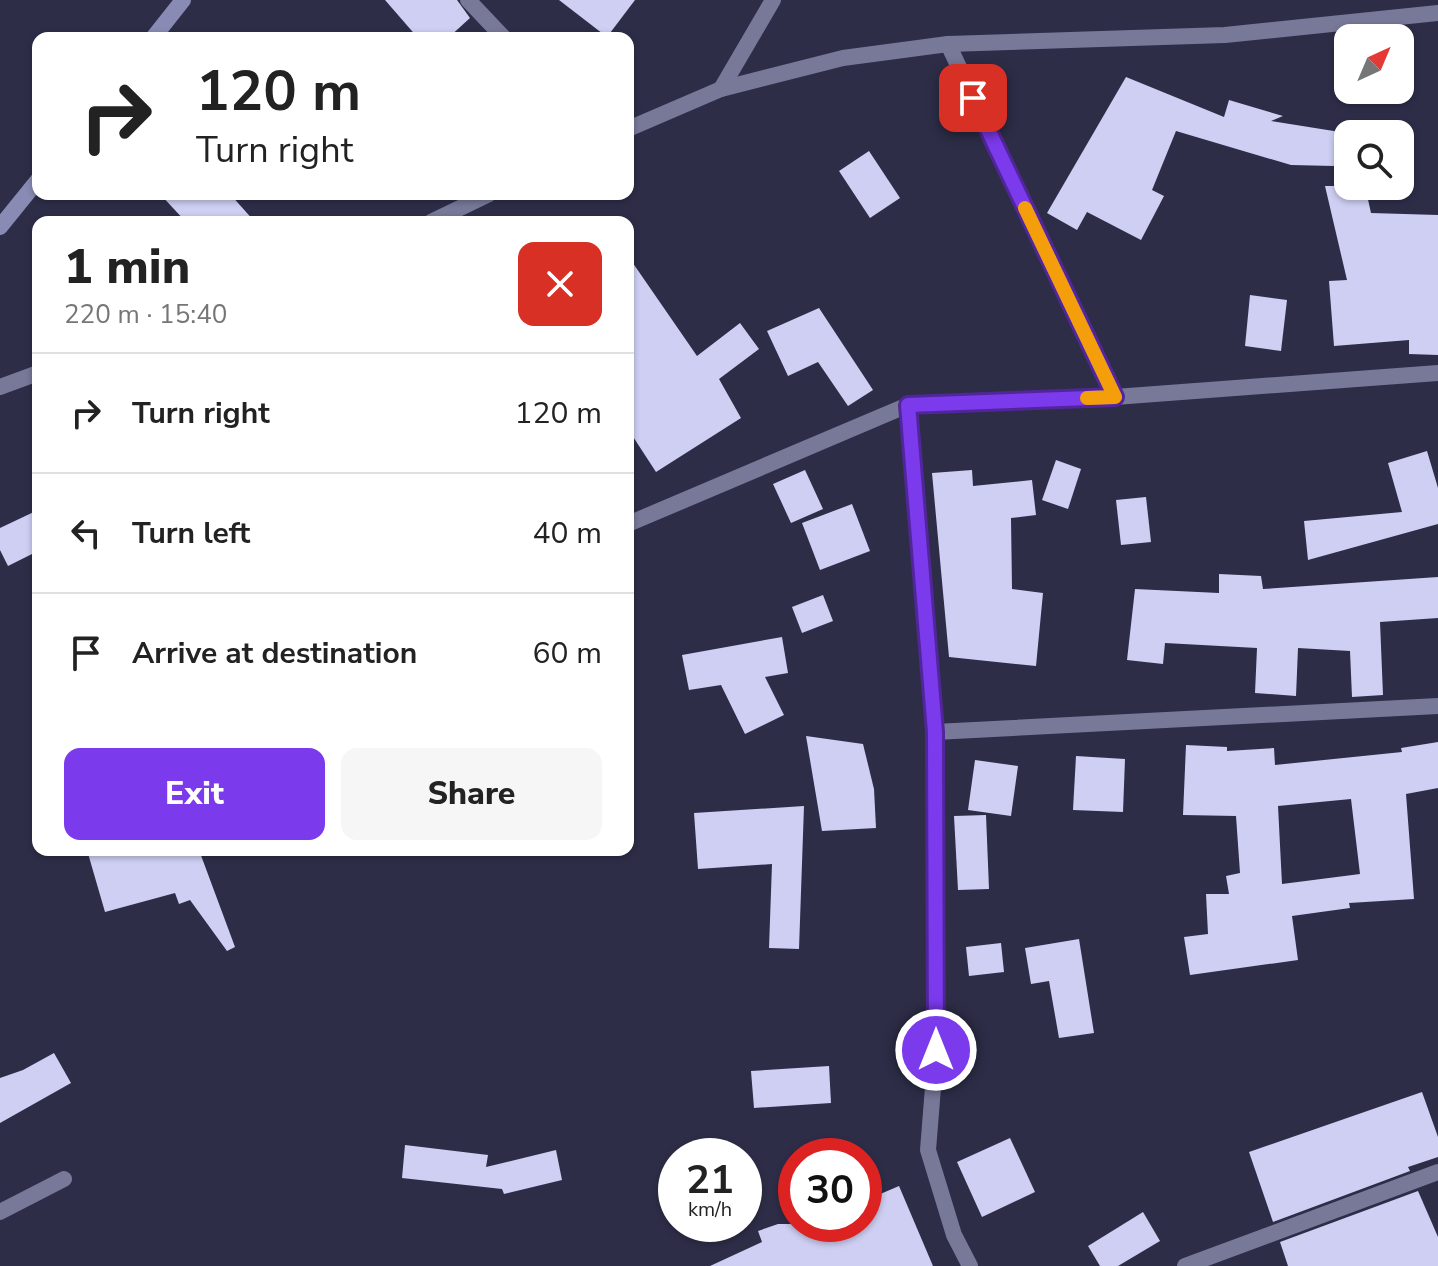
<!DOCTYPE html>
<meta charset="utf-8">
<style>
:root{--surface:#fff;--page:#f6f6f6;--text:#222;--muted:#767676;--line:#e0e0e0;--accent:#7c3aed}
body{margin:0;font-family:"Nunito Sans",sans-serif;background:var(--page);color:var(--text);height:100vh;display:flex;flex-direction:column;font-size:30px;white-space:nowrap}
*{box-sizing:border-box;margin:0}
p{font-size:26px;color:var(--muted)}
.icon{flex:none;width:44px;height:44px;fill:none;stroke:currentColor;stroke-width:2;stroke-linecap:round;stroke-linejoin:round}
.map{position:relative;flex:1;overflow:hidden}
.drawer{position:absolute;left:32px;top:216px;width:602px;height:640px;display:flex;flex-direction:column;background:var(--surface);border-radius:16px;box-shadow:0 2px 6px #0004}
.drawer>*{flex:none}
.hud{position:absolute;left:32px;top:32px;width:602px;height:168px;border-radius:16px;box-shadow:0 2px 6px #0004;background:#fff;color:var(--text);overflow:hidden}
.needle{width:52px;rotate:44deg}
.controls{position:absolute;left:1334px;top:24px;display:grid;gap:16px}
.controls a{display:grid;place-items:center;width:80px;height:80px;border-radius:16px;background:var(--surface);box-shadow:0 2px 6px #0004;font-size:40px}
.speed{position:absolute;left:658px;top:1138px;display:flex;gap:16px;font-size:40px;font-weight:700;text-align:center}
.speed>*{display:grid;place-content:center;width:104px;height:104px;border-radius:50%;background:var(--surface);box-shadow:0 2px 6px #0004;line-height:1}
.speed small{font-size:20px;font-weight:400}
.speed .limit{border:12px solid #d22;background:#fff;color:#111}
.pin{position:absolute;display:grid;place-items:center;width:68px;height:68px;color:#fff;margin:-34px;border-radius:16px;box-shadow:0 4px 12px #0006}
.me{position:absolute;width:88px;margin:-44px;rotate:0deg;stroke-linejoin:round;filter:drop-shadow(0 0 6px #0008)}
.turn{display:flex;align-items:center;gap:28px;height:168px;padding:0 32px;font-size:36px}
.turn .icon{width:104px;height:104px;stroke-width:2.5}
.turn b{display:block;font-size:56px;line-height:68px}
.round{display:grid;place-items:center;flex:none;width:84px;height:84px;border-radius:16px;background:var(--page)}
.summary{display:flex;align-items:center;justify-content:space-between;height:136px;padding:0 32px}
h1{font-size:48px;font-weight:800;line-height:60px}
.primary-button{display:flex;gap:16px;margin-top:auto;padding:16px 32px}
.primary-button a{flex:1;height:92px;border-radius:16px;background:var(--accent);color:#fff;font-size:32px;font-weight:800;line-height:92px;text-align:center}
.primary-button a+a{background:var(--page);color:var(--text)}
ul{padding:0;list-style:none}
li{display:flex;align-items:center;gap:24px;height:120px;padding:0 32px;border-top:2px solid var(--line)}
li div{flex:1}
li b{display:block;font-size:30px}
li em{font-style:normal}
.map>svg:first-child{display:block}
</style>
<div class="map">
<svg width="1438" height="1266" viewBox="0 0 1438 1266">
<rect width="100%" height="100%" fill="#2d2d48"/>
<!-- building -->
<g fill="#cecff3" fill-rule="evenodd">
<polygon points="385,0 457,0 470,18 448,38 418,38"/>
<polygon points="559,0 635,0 607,37"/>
<polygon points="1126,77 1224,117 1229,100 1283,116 1271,121 1340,132 1334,166 1291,165 1176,131 1152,190 1164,196 1141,240 1087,212 1077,230 1047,213"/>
<polygon points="869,151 900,198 870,218 839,171"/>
<polygon points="1325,186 1365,186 1371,213 1438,215 1438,355 1409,354 1409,340 1334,346 1329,281 1347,280"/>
<polygon points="160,194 230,194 255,222 186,222"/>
<polygon points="628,256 697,356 740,323 759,349 719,379 741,418 656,472 628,429"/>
<polygon points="1250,295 1287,300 1281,351 1245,346"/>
<polygon points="819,308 873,390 848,406 818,362 788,376 767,331"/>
<polygon points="1427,451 1438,488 1438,524 1308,560 1304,521 1402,512 1388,463"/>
<polygon points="1056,460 1081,469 1068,509 1042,500"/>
<polygon points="805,470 823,509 791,523 773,484"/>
<polygon points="972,470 973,486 1032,480 1036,515 1011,518 1012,589 1043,593 1036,666 949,657 932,473"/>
<polygon points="1146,497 1151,542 1121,545 1116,500"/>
<polygon points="852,504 870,551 820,570 802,523"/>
<polygon points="38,510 38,551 8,566 0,550 0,528"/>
<polygon points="1219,574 1261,576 1263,589 1438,577 1438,618 1380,622 1383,695 1352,697 1350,651 1298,648 1296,696 1255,693 1257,648 1165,643 1163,664 1127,660 1135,589 1219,593"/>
<polygon points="823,595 833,621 802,633 792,607"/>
<polygon points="782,637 788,673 765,677 784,715 745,734 721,685 689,690 682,655"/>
<polygon points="806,736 863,744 874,789 876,828 822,831"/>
<path d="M1438,742V788L1406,794L1414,899L1349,903L1350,908L1292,916L1298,960L1190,975L1184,937L1208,934L1206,894H1229L1226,876L1240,873L1236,816L1183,815L1186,745L1227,747V751L1274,748L1275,765L1402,752L1401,748ZM1351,799L1360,874L1282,884L1278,806Z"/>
<polygon points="1076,756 1125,759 1123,812 1073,810"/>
<polygon points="975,760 1018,766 1011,816 968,810"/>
<polygon points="804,806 799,949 769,948 772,864 698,869 694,813"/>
<polygon points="986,815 989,889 958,890 954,816"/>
<polygon points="87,850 199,850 235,947 227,951 190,900 179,904 175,893 105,912"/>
<polygon points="1079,939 1094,1033 1059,1038 1049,981 1031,984 1025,948"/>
<polygon points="1001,943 1004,972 969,976 966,947"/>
<polygon points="54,1053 71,1083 0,1123 0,1078 23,1070"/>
<polygon points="829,1066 831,1103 754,1108 751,1071"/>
<polygon points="1422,1092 1438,1137 1438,1157 1408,1167 1410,1171 1273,1222 1249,1152"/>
<polygon points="1010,1138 1035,1192 982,1217 957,1162"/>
<polygon points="405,1145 488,1155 486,1167 556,1150 562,1180 504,1194 502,1189 402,1178"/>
<polygon points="899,1186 933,1266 710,1266 762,1242 758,1231 778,1224 864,1224 864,1201"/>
<polygon points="1418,1191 1438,1237 1438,1266 1288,1266 1280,1242"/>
<polygon points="1143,1212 1160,1241 1118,1266 1100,1266 1088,1246"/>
</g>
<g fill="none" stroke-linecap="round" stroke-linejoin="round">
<!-- street -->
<g stroke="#787999" stroke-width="16">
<polyline points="468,0 504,38"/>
<polyline points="948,44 1115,397"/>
<polyline points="721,89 773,0"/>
<polyline points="628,129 721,89 843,58 948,44 1225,35 1438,13"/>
<polyline points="431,222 489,194"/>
<polyline points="0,387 38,373"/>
<polyline points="908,405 935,732 936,1050 928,1150 954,1235 970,1266"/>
<polyline points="628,524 908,405 1115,397 1438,373"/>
<polyline points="935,732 1438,706"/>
<polyline points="0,1212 64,1179"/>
<polyline points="1185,1266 1438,1172"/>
</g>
<!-- secondary -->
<g stroke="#8a8bb5" stroke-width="16">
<polyline points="153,38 183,0"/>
<polyline points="0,227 38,180"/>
</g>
</g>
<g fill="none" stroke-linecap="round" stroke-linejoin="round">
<defs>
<polyline id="route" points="936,1050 935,732 908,405 1115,397 973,98"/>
</defs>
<!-- route casing -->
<use href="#route" stroke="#51269a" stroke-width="20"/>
<!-- route -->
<use href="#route" stroke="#7c3aed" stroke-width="14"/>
<!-- slow -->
<polyline stroke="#f59e0b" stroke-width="14" points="1025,208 1115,397 1087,398"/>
</g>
</svg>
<div class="controls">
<a><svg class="needle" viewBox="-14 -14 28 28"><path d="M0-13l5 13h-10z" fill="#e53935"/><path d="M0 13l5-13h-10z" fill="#767676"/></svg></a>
<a><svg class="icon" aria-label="search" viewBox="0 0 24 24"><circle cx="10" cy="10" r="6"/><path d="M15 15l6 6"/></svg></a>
</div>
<div class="speed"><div>21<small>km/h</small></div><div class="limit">30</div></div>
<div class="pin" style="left:973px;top:98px;background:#d93025"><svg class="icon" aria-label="arrive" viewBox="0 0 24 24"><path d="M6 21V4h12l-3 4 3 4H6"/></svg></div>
<svg class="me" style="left:936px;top:1050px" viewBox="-20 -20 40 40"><circle r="17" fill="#7c3aed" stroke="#fff" stroke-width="3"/><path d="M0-11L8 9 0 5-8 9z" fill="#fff"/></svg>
<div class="hud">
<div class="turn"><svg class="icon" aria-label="right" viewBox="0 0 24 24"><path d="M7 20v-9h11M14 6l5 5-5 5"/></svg><div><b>120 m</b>Turn right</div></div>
</div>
<section class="drawer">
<div class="summary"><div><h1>1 min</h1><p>220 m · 15:40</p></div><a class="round" style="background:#d93025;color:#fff"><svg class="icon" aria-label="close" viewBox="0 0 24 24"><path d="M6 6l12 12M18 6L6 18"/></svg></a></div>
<ul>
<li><svg class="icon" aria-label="right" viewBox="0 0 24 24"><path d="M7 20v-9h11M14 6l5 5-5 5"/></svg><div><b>Turn right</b></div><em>120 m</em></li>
<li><svg class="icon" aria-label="left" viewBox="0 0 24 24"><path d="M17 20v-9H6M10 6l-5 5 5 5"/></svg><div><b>Turn left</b></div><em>40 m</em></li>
<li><svg class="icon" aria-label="arrive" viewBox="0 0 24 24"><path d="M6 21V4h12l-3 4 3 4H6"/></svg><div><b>Arrive at destination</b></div><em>60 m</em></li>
</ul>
<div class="primary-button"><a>Exit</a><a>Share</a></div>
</section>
</div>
